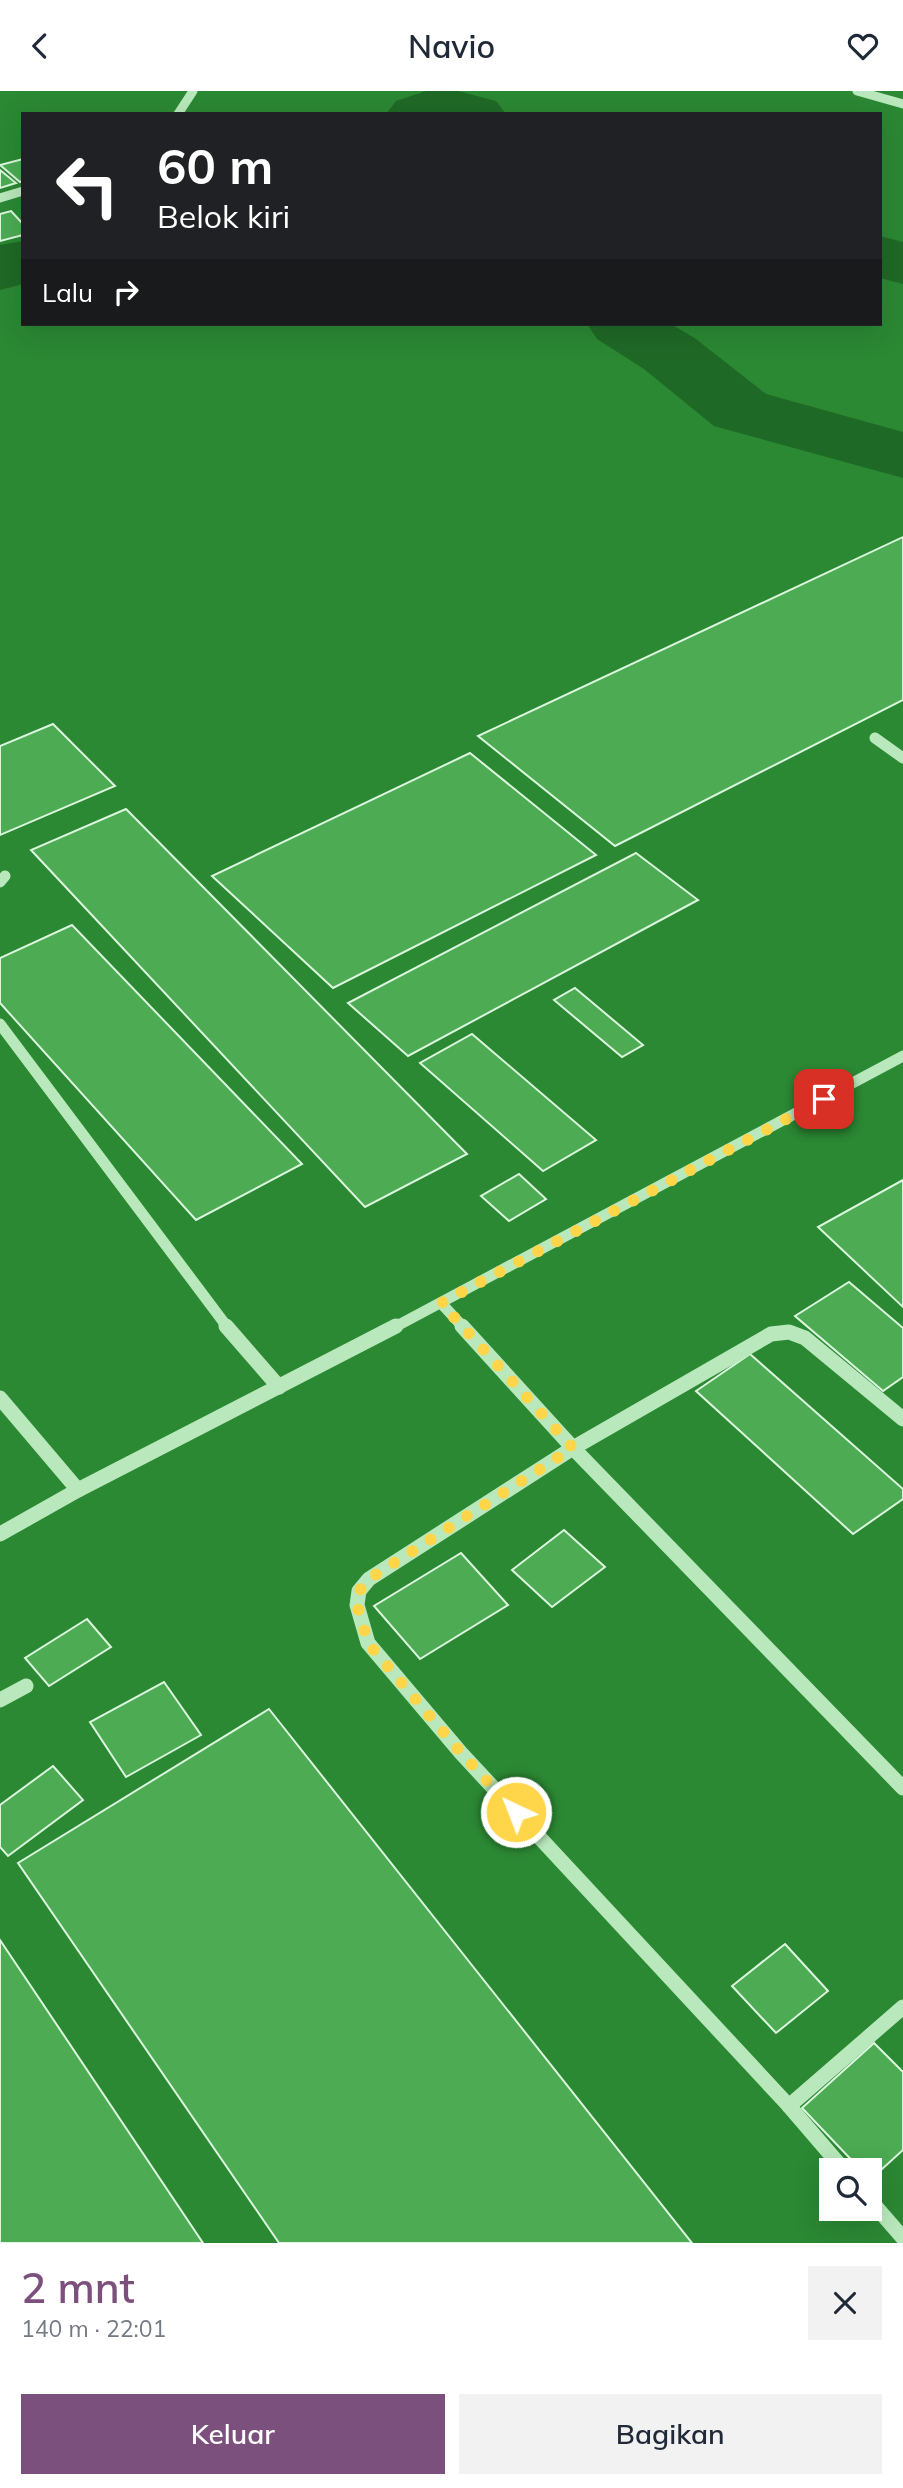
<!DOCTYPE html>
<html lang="id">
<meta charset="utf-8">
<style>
:root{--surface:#fff;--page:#f2f2f3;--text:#1f2937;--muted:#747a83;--accent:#7c507d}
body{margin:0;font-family:Mulish,sans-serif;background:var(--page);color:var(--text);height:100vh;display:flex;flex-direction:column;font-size:26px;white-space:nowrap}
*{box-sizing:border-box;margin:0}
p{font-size:23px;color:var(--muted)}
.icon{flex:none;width:38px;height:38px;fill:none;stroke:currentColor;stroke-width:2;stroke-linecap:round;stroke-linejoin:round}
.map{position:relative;height:2152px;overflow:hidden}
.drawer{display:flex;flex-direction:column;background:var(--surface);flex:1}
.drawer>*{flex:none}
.guide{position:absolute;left:21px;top:21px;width:861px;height:214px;border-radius:0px;box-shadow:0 7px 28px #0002;background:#202124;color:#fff;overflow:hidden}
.fabs{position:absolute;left:819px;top:2067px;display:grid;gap:14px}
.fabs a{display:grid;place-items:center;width:63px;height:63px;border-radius:0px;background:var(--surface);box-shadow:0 7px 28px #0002;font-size:35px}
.pin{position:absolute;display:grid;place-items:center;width:60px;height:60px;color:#fff;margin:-30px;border-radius:14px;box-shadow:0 4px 10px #0006}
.me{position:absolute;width:77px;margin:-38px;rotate:317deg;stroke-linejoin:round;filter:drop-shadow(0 0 5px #0008)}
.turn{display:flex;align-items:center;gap:24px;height:147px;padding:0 21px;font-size:32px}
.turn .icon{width:91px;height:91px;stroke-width:2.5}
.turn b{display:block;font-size:49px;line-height:60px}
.then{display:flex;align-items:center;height:66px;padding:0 21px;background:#0003;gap:14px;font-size:26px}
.round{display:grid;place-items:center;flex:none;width:74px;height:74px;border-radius:0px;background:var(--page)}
.head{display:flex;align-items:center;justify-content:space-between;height:119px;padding:0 21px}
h1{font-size:42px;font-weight:600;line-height:52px;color:var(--accent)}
.cta{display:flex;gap:14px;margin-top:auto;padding:14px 21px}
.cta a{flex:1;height:80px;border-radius:0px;background:var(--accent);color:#fff;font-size:28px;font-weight:600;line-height:80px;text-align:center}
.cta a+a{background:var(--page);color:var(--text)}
header{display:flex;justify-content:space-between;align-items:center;height:91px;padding:0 21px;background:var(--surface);font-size:32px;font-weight:600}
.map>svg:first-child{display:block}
</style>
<header><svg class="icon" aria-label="back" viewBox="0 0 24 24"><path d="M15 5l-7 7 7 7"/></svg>Navio<svg class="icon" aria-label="heart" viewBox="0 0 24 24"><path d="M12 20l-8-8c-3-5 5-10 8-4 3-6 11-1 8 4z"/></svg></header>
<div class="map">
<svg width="903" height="2152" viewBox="0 0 903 2152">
<rect width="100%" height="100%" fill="#2b8833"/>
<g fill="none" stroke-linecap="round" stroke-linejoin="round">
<!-- river -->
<g fill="#1f6926" fill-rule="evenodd">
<polygon points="426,0 458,0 496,10 506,23 386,23 396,10"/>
<polygon points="880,145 903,151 903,193 880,187"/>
<polygon points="23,150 23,193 0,199 0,154"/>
<polygon points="587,233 671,233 696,248 766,303 903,341 903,387 714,335 644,278 597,248"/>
</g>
</g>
<!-- building -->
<g fill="#4cab53" stroke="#dbf7dd" stroke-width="2">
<polygon points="23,68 23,90 20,91 0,74"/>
<polygon points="0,79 16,92 0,97"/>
<polygon points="11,120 23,133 23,144 0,150 0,123"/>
<polygon points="903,446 903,609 615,755 478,645"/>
<polygon points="53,633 115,695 0,744 0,655"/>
<polygon points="470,662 596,764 333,897 212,785"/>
<polygon points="126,718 467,1063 365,1116 31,759"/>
<polygon points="636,762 698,809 408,965 348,912"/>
<polygon points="72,834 302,1073 196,1129 0,912 0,867"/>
<polygon points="575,897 643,954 622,966 554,909"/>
<polygon points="472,943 596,1049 543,1080 420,972"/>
<polygon points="519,1083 546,1108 509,1130 481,1105"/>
<polygon points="903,1089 903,1216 818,1136"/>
<polygon points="849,1191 903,1237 903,1286 883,1300 795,1225"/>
<polygon points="750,1263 903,1398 903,1408 853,1443 696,1300"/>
<polygon points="564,1439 605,1476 552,1516 512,1479"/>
<polygon points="461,1462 508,1514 420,1568 374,1515"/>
<polygon points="87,1528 111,1556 49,1595 25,1567"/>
<polygon points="164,1591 201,1644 126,1686 90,1631"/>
<polygon points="269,1618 692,2152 279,2152 18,1772"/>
<polygon points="53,1675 83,1709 8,1765 0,1756 0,1714"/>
<polygon points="0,1849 203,2152 0,2152"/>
<polygon points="785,1853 828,1900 776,1942 732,1895"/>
<polygon points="874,1952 903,1981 903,2059 870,2089 870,2079 861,2079 802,2017"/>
</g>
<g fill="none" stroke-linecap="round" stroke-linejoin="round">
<!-- minor-far2 -->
<g stroke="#b8e8bb" stroke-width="9">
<polyline points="857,0 903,13"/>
<polyline points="178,23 193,0"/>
<polyline points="0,107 23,100"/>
</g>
<!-- minor-far1 -->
<g stroke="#b8e8bb" stroke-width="11">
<polyline points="875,647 903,667"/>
<polyline points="0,791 5,785"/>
<polyline points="0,933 228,1237"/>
<polyline points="441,1212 464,1237"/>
<polyline points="393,1237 903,965"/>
</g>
<!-- minor -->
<g stroke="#b8e8bb" stroke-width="15">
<polyline points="226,1235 279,1296"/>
<polyline points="462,1235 573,1357 903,1697"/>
<polyline points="0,1307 78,1399"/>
<polyline points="0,1443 78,1399 396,1235"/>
<polyline points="0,1609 26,1595"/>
<polyline points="789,2015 903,1916"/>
<polyline points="844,2079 789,2015 461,1662 368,1552 357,1514 359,1500 369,1488 573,1357 771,1243 789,1241 805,1247 903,1328"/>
<polyline points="870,2109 903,2147"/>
</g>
</g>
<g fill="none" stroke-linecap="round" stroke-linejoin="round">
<!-- route -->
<polyline stroke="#ffd54a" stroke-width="12" stroke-dasharray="0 21.6" points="516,1721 461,1662 368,1552 357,1514 359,1500 369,1488 573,1357 441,1212 824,1008"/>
</g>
</svg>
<div class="fabs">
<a><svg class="icon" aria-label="search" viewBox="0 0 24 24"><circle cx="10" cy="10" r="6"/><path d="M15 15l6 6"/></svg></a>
</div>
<div class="pin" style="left:824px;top:1008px;background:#d93025"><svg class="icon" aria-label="arrive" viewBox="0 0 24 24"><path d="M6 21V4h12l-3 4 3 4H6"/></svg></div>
<svg class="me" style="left:516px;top:1721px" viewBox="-20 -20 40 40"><circle r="17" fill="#ffd54a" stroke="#fff" stroke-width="3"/><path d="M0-11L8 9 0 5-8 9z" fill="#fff"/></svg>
<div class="guide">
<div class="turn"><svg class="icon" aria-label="left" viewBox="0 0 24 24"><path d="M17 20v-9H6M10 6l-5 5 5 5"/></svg><div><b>60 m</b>Belok kiri</div></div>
<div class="then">Lalu<svg class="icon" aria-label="right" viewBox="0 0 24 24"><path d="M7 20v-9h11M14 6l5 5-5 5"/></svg></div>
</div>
</div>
<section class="drawer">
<div class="head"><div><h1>2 mnt</h1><p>140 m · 22:01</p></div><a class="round"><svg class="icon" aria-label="close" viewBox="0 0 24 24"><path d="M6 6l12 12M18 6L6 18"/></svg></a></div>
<div class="cta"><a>Keluar</a><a>Bagikan</a></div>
</section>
